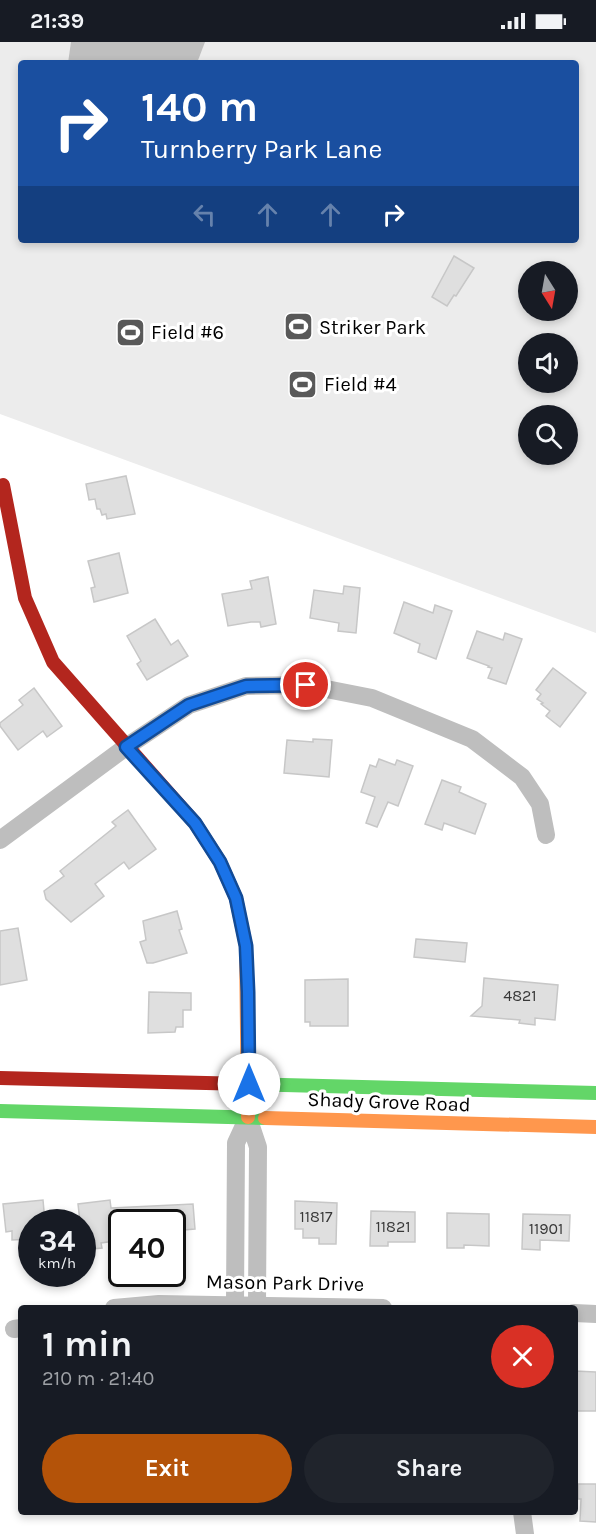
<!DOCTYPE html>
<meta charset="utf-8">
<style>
:root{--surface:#171b24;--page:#20242c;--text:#f1f3f6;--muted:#9ea1a6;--accent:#b45309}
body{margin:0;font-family:Karla,sans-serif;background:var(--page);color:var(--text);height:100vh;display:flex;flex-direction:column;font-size:22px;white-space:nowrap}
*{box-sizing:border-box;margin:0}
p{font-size:20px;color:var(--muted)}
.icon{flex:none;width:33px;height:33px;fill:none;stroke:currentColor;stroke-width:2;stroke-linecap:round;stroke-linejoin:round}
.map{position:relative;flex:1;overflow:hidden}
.side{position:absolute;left:18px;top:1263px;width:560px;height:210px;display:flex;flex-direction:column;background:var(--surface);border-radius:6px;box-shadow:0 3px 9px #0003}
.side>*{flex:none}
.banner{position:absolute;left:18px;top:18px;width:561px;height:183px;border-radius:6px;box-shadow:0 3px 9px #0003;background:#1a4fa0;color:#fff;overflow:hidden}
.needle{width:39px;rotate:169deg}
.fabs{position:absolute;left:518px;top:219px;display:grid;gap:12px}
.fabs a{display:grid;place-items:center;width:60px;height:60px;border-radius:50%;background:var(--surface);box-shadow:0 3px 9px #0003;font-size:30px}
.speed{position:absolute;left:18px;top:1167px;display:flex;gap:12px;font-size:30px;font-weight:700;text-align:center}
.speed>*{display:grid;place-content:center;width:78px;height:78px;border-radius:50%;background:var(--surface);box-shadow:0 3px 9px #0003;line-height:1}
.speed small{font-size:15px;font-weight:400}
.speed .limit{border:3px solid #111;border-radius:9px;background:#fff;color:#111}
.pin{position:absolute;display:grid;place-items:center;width:51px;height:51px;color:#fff;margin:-26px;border:3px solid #fff;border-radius:50%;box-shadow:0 2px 6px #0007}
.me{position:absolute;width:66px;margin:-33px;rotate:0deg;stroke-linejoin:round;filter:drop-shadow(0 0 4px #0008)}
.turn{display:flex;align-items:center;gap:21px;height:126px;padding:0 24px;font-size:27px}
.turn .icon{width:78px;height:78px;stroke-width:2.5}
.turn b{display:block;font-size:42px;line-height:51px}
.lanes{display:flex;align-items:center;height:57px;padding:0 24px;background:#0003;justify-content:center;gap:30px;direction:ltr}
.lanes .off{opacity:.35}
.round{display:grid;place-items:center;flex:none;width:63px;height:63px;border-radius:32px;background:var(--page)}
.overview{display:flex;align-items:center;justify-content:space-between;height:102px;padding:0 24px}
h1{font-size:36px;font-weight:700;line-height:45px}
.cta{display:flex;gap:12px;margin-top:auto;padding:12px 24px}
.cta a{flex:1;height:69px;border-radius:36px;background:var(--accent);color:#fff;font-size:24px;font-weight:700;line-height:69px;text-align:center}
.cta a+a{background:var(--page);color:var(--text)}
.status{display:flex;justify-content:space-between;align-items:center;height:42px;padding:0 30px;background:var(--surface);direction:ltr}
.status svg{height:16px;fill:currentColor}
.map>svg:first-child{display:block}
</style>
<div class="status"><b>21:39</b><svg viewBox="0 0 49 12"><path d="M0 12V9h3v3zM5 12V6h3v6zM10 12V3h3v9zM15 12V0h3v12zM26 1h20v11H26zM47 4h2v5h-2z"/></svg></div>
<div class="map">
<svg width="596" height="1492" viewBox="0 0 596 1492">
<rect width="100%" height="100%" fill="#fff"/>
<!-- green -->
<path fill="#ececec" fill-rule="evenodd" d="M0,0H596V591L0,372ZM21,21H576V198H21ZM528,230H567V268H528ZM528,302H567V340H528ZM528,374H567V412H528Z"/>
<!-- water -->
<polygon fill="#bfbfbf" points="71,0 205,0 197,21 68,21"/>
<!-- building -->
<g fill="#dfdfdf" stroke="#c7c7c7" stroke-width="1.5">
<polygon points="454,214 474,226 456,254 454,253 447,264 432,255"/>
<polygon points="126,434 135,472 107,477 106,472 102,473 100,467 97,467 95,457 89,458 86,442"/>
<polygon points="119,511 128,551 94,560 91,546 95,545 88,519"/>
<polygon points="268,535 276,582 261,585 260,580 251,580 228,584 222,552 252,547 250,539"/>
<polygon points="344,544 360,546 356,591 338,589 339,581 310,576 314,548 343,552"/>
<polygon points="404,560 433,571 435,563 452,569 436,617 418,610 420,602 394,591"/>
<polygon points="155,577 171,603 178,598 188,614 147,638 137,622 141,619 127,594"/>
<polygon points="477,589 503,598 505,591 522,597 506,642 488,636 492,626 488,625 489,624 467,616"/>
<polygon points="553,626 586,651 560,685 546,674 550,669 541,662 543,661 537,657 541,652 536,648"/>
<polygon points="34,646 62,684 47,695 43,689 18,708 0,684 0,681 23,663 19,658"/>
<polygon points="313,697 332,698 329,735 284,731 287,698 313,700"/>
<polygon points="379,717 395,723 397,718 413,724 398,764 388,760 377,785 366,781 375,755 361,750 370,723 376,725"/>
<polygon points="442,738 461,745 459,750 486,762 475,792 444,781 442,788 425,782"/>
<polygon points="128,768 156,807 129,827 124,820 95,842 104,854 71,880 46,857 44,849 64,834 60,829 116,784 112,780"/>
<polygon points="177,869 182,887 179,888 187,911 153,921 147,921 140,900 146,898 143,879"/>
<polygon points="18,886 27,938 0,943 0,889"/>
<polygon points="416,897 467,901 465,920 414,915"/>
<polygon points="484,936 558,943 555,978 535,976 535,983 519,981 520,978 471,974 482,964"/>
<polygon points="348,937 348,984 310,984 310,980 305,980 305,938"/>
<polygon points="149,950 191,951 191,968 183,968 183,985 176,985 175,990 148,991"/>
<polygon points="43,1158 45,1180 32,1180 32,1197 12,1198 12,1189 6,1190 3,1162"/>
<polygon points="110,1158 111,1166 193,1162 195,1187 172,1189 172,1180 122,1180 122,1198 101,1201 102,1206 82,1208 82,1180 80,1180 78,1162"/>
<polygon points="295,1159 337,1161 336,1202 319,1202 319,1196 303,1196 303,1187 295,1187"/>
<polygon points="371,1169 415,1170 415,1200 388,1200 388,1204 370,1204"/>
<polygon points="447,1171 489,1172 489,1204 464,1203 464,1206 447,1206"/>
<polygon points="523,1172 570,1173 569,1199 540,1198 540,1208 522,1207"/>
<polygon points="574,1329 596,1330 596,1369 574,1369"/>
<polygon points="578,1442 596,1442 596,1480 580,1479 581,1457 578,1457"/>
</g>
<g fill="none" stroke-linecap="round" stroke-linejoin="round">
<!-- street -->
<g stroke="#bebebe" stroke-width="18">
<polyline points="0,798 126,705 189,663 246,644 306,643 372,656 472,697 522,735 540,762 546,793"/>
<polyline points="235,1262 236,1101 248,1075 258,1105 257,1262"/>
<polyline points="114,1266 159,1262 383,1266"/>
<polyline points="574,1271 596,1272"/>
<polyline points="14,1287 21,1286"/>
<polyline points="522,1470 525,1492"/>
</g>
<!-- fast -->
<g stroke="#63d668" stroke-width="14">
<polyline points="247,1042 596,1051"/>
<polyline points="0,1069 265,1076"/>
</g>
<!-- slow -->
<g stroke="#ff974d" stroke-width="14">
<polyline points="238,866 246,904 248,1075"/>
<polyline points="265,1076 596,1085"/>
</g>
<!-- jam -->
<g stroke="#b3261e" stroke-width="14">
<polyline points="3,443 25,556 53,620 195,781 220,820 236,856 238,866"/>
<polyline points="0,1036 247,1042"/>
</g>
</g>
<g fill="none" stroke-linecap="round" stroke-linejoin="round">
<defs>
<polyline id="route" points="249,1042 248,950 246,904 236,856 220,820 195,781 126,705 189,663 246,644 306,643"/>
</defs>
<!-- route casing -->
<use href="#route" stroke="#114b97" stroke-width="15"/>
<!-- route -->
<use href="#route" stroke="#1a73e8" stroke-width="10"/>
</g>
<!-- icons -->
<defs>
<symbol id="stadium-square" viewBox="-11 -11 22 22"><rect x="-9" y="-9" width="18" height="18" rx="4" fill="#595959" stroke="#fff"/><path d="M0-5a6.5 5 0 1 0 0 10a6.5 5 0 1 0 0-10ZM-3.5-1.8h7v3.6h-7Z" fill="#fff"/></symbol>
</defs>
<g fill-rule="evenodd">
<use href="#stadium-square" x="282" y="268" width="33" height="33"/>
<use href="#stadium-square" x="114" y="274" width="33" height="33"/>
<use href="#stadium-square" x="286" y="326" width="33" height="33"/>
</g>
<g text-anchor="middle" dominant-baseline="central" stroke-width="6" stroke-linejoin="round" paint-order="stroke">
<!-- number labels -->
<g font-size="16" fill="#383838">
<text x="520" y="953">4821</text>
<text x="316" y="1174">11817</text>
<text x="393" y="1184">11821</text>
<text x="546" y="1186">11901</text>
</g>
<!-- poi labels -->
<g font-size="20" fill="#000" stroke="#fff" text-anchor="start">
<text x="319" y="285">Striker Park</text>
<text x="151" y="290">Field #6</text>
<text x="324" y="342">Field #4</text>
</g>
<!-- street labels -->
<g font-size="20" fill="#000" stroke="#fff">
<text transform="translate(389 1060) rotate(2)">Shady Grove Road</text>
<text transform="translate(285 1241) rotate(1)">Mason Park Drive</text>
</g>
</g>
</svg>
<div class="fabs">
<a><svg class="needle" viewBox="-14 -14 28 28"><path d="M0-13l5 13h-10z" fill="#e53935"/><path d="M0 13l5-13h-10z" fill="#9ea1a6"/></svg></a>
<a><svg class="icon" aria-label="sound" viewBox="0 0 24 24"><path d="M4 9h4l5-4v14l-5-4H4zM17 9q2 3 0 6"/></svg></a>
<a><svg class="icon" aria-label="search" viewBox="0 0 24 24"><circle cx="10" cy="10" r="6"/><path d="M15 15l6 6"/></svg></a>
</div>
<div class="speed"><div>34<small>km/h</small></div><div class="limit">40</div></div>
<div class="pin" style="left:306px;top:643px;background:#d93025"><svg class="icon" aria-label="arrive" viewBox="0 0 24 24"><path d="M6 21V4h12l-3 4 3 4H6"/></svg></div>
<svg class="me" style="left:249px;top:1042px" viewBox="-20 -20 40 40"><circle r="19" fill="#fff"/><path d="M0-13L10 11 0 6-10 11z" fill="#1a73e8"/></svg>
<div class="banner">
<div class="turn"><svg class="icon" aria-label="right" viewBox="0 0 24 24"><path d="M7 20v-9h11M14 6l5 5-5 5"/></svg><div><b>140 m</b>Turnberry Park Lane</div></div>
<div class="lanes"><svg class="icon off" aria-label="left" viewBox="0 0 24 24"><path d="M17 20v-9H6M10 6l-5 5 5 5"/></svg><svg class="icon off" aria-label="ahead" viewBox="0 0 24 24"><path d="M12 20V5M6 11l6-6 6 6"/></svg><svg class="icon off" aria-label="ahead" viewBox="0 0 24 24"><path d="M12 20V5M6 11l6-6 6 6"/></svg><svg class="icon" aria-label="right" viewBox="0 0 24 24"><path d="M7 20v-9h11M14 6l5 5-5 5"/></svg></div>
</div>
<section class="side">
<div class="overview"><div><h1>1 min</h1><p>210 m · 21:40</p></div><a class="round" style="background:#d93025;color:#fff"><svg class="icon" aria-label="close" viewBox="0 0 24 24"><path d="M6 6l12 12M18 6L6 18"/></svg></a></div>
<div class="cta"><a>Exit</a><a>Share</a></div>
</section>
</div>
